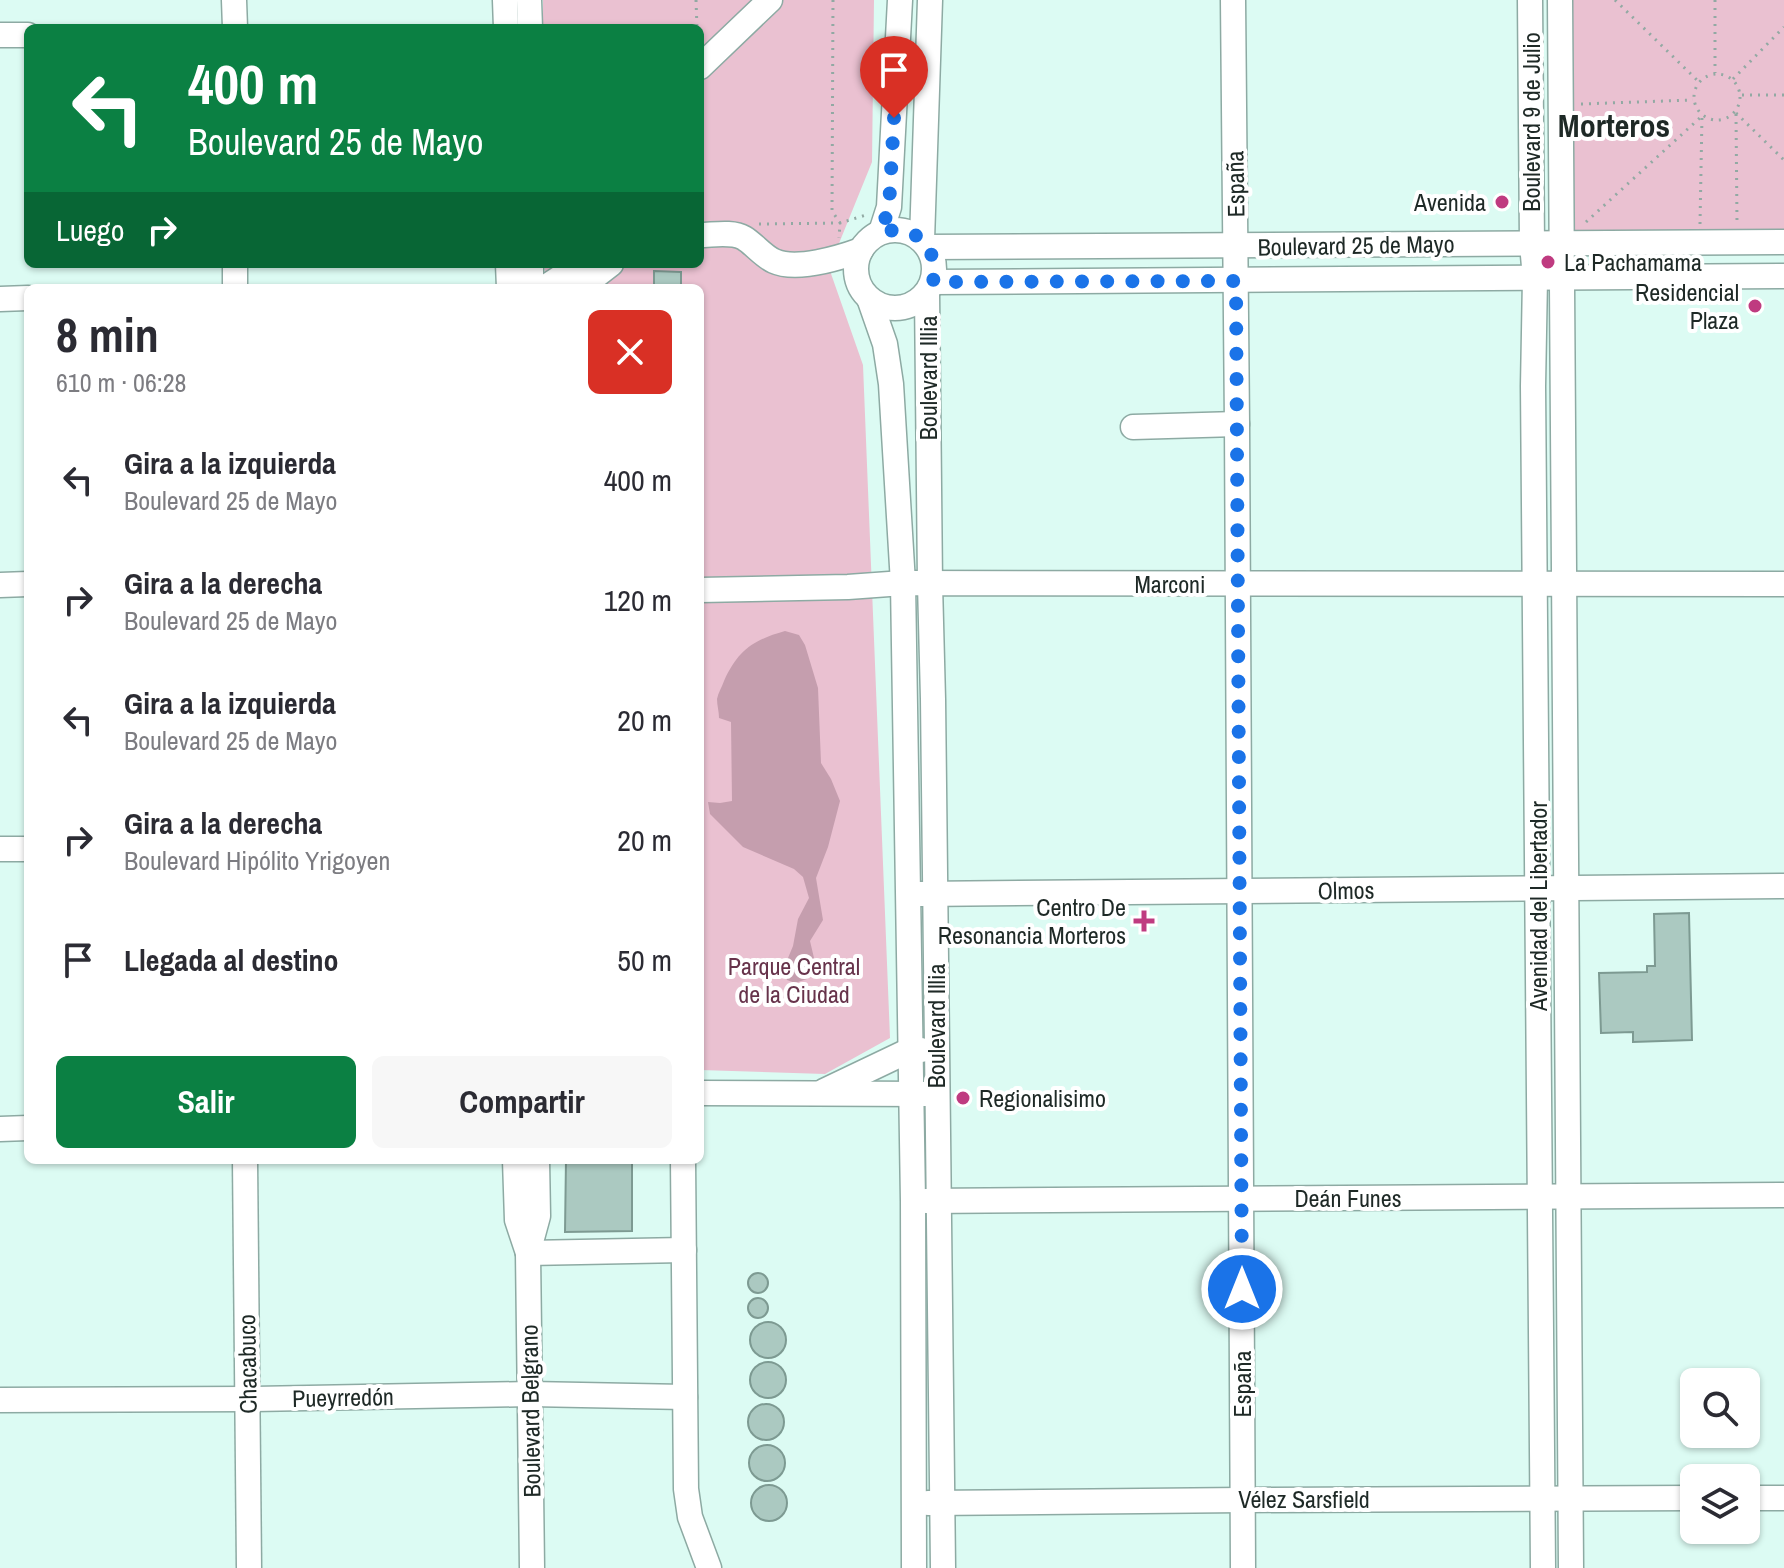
<!DOCTYPE html>
<html lang="es">
<meta charset="utf-8">
<style>
:root{--surface:#fff;--page:#f7f7f7;--text:#2b2b33;--muted:#7c7c81;--accent:#0b8043}
body{margin:0;font-family:"Archivo Narrow",sans-serif;background:var(--page);color:var(--text);height:100vh;display:flex;flex-direction:column;font-size:30px;white-space:nowrap}
*{box-sizing:border-box;margin:0}
p{font-size:26px;color:var(--muted)}
.icon{flex:none;width:44px;height:44px;fill:none;stroke:currentColor;stroke-width:2;stroke-linecap:round;stroke-linejoin:round}
.map{position:relative;flex:1;overflow:hidden}
.panel{position:absolute;left:24px;top:284px;width:680px;height:880px;display:flex;flex-direction:column;background:var(--surface);border-radius:12px;box-shadow:0 2px 6px #0004}
.panel>*{flex:none}
.guide{position:absolute;left:24px;top:24px;width:680px;height:244px;border-radius:12px;box-shadow:0 2px 6px #0004;background:#0b8043;color:#fff;overflow:hidden}
.buttons{position:absolute;left:1680px;top:1368px;display:grid;gap:16px}
.buttons a{display:grid;place-items:center;width:80px;height:80px;border-radius:12px;background:var(--surface);box-shadow:0 2px 6px #0004;font-size:40px}
.pin{position:absolute;display:grid;place-items:center;width:68px;height:68px;color:#fff;margin:-82px -34px;border-radius:50% 50% 50% 0;rotate:-45deg;box-shadow:0 0 8px #0007}
.pin .icon{rotate:45deg}
.me{position:absolute;width:88px;margin:-44px;rotate:0deg;stroke-linejoin:round;filter:drop-shadow(0 0 6px #0008)}
.turn{display:flex;align-items:center;gap:28px;height:168px;padding:0 32px;font-size:36px}
.turn .icon{width:104px;height:104px;stroke-width:2.5}
.turn b{display:block;font-size:56px;line-height:68px}
.then{display:flex;align-items:center;height:76px;padding:0 32px;background:#0003;gap:16px;font-size:30px}
.round{display:grid;place-items:center;flex:none;width:84px;height:84px;border-radius:12px;background:var(--page)}
.head{display:flex;align-items:center;justify-content:space-between;height:136px;padding:0 32px}
h1{font-size:48px;font-weight:700;line-height:60px}
.action{display:flex;gap:16px;margin-top:auto;padding:16px 32px}
.action a{flex:1;height:92px;border-radius:12px;background:var(--accent);color:#fff;font-size:32px;font-weight:700;line-height:92px;text-align:center}
.action a+a{background:var(--page);color:var(--text)}
ul{padding:0;list-style:none}
li{display:flex;align-items:center;gap:24px;height:120px;padding:0 32px}
li div{flex:1}
li b{display:block;font-size:30px}
li em{font-style:normal}
.map>svg:first-child{display:block}
</style>
<div class="map">
<svg width="1784" height="1568" viewBox="0 0 1784 1568">
<rect width="100%" height="100%" fill="#dcfbf3"/>
<!-- green -->
<g fill="#eac1d1">
<polygon points="543,0 874,0 872,162 829,268 863,365 890,1038 825,1074 700,1070 700,288 545,288 545,264 700,264 700,28 543,28"/>
<polygon points="1560,0 1784,0 1784,242 1562,244"/>
</g>
<!-- water -->
<path fill="#c59eae" d="M785,631L799,635L805,645L818,688L821,763L831,779L840,801L828,847L816,878L823,920L810,941L814,958L807,979L795,983L787,980L783,970L793,946L798,919L809,898L803,877L794,869L743,847L710,814L708,802L720,803L732,801L731,722L719,718C719,712 717,705 717,699C718,693 722,687 724,681C738,650 753,640 785,631Z"/>
<!-- building -->
<g fill="#abc9c1" stroke="#7d9a92" stroke-width="2">
<polygon points="654,271 681,272 681,288 654,288"/>
<polygon points="1689,913 1692,1040 1633,1042 1633,1032 1601,1033 1599,973 1647,972 1647,966 1655,966 1654,914"/>
<polygon points="566,1160 632,1160 632,1231 565,1232"/>
<circle cx="758" cy="1283" r="10"/>
<circle cx="758" cy="1308" r="10"/>
<circle cx="768" cy="1340" r="18"/>
<circle cx="768" cy="1380" r="18"/>
<circle cx="766" cy="1422" r="18"/>
<circle cx="767" cy="1463" r="18"/>
<circle cx="769" cy="1503" r="18"/>
</g>
<g fill="none" stroke-linecap="round" stroke-linejoin="round">
<defs>
<g id="minor">
<polyline points="234,0 235,28"/>
<polyline points="505,0 506,28"/>
<polyline points="529,0 530,28"/>
<polyline points="1233,0 1237,424 1243,1568"/>
<polyline points="1530,0 1532,244 1535,278 1533,386 1543,1568"/>
<polyline points="1560,0 1571,1568"/>
<polyline points="0,35 28,35"/>
<polyline points="700,67 770,0"/>
<circle cx="895" cy="269" r="39"/>
<polyline points="881,232 889,207 900,0"/>
<path d="M700,235C713,235 732,231 744,238C754,244 763,256 774,261C796,271 839,258 861,250"/>
<polyline points="922,240 930,0"/>
<polyline points="928,247 1784,242"/>
<polyline points="508,264 509,288"/>
<polyline points="531,264 531,288"/>
<polyline points="933,282 1784,276"/>
<polyline points="235,288 235,264"/>
<polyline points="544,288 581,264"/>
<polyline points="580,288 611,264"/>
<polyline points="927,293 930,584 933,699 943,1568"/>
<polyline points="0,299 28,298"/>
<polyline points="870,301 885,344 891,384 903,583 913,1201 914,1568"/>
<polyline points="1133,427 1237,424"/>
<polyline points="0,585 28,584"/>
<polyline points="700,590 848,587 903,583 1784,584"/>
<polyline points="0,849 28,849"/>
<polyline points="919,894 1784,886"/>
<polyline points="824,1091 910,1050 921,1050"/>
<polyline points="700,1093 926,1094"/>
<polyline points="0,1129 28,1128"/>
<polyline points="245,1160 249,1568"/>
<polyline points="515,1160 517,1220 528,1253"/>
<polyline points="683,1160 686,1489 690,1517 709,1568"/>
<polyline points="926,1201 1784,1195"/>
<polyline points="528,1253 684,1250"/>
<polyline points="0,1400 247,1399 530,1394 685,1397"/>
<polyline points="1746,1498 1784,1498"/>
<polyline points="928,1503 1243,1500 1694,1498"/>
<polyline points="532,1568 528,1253 538,1216 537,1160"/>
</g>
</defs>
<!-- minor casing -->
<use href="#minor" stroke="#8daaa3" stroke-width="27"/>
<!-- path -->
<g stroke="#92a9a3" stroke-width="3" stroke-dasharray="2 6" stroke-linecap="butt">
<polyline points="696,0 697,28"/>
<polyline points="833,0 832,211 840,223 839,238"/>
<polyline points="1615,0 1699,82"/>
<polyline points="1715,0 1715,73"/>
<circle cx="1717" cy="97" r="23"/>
<polyline points="1733,79 1784,27"/>
<polyline points="1742,95 1784,95"/>
<polyline points="1581,104 1693,100"/>
<polyline points="1736,113 1784,160"/>
<polyline points="1736,114 1737,223"/>
<polyline points="1586,222 1702,116"/>
<polyline points="759,224 840,223 866,215"/>
<polyline points="1700,224 1702,116"/>
</g>
<!-- minor -->
<use href="#minor" stroke="#fff" stroke-width="24"/>
</g>
<g fill="none" stroke-linecap="round" stroke-linejoin="round">
<!-- route -->
<path stroke="#1a73e8" stroke-width="14" stroke-dasharray="0 25.2" d="M894,118L889,207L881,232C916,224 939,246 933,282L1236,281L1242,1289"/>
</g>
<!-- markers -->
<g fill="#bf3b80" stroke="#fff" stroke-width="3">
<circle cx="1502" cy="202" r="8"/>
<circle cx="1548" cy="262" r="8"/>
<circle cx="1755" cy="306" r="8"/>
<path d="M1140 909h8v8h8v8h-8v8h-8v-8h-8v-8h8z"/>
<circle cx="963" cy="1098" r="8"/>
</g>
<g text-anchor="middle" dominant-baseline="central" stroke-width="8" stroke-linejoin="round" paint-order="stroke">
<!-- street labels -->
<g font-size="24" fill="#1e2926" stroke="#fff">
<text transform="translate(1531 122) rotate(-90)">Boulevard 9 de Julio</text>
<text transform="translate(1235 184) rotate(-91)">España</text>
<text transform="translate(1356 245) rotate(-1)">Boulevard 25 de Mayo</text>
<text transform="translate(928 378) rotate(-90)">Boulevard Illia</text>
<text x="1170" y="584">Marconi</text>
<text transform="translate(1346 890) rotate(-1)">Olmos</text>
<text transform="translate(1538 906) rotate(-90)">Avenidad del Libertador</text>
<text transform="translate(936 1026) rotate(-90)">Boulevard Illia</text>
<text x="1348" y="1198">Deán Funes</text>
<text transform="translate(247 1364) rotate(-91)">Chacabuco</text>
<text transform="translate(1242 1384) rotate(-90)">España</text>
<text transform="translate(343 1397) rotate(-1)">Pueyrredón</text>
<text transform="translate(530 1411) rotate(-91)">Boulevard Belgrano</text>
<text x="1304" y="1499">Vélez Sarsfield</text>
</g>
<!-- poi labels -->
<g font-size="24" fill="#1e2926" stroke="#fff" text-anchor="end">
<text x="1486" y="202">Avenida</text>
<text x="1564" y="262" text-anchor="start">La Pachamama</text>
<text x="1739" y="292">Residencial<tspan x="1739" dy="28">Plaza</tspan></text>
<text x="1126" y="907">Centro De<tspan x="1126" dy="28">Resonancia Morteros</tspan></text>
<text x="979" y="1098" text-anchor="start">Regionalisimo</text>
</g>
<!-- park labels -->
<g font-size="24" fill="#67334b" stroke="#fff">
<text x="794" y="966">Parque Central<tspan x="794" dy="28">de la Ciudad</tspan></text>
</g>
<!-- district labels -->
<g font-size="32" font-weight="bold" fill="#1e2926" stroke="#fff">
<text x="1614" y="125">Morteros</text>
</g>
</g>
</svg>
<div class="buttons">
<a><svg class="icon" aria-label="search" viewBox="0 0 24 24"><circle cx="10" cy="10" r="6"/><path d="M15 15l6 6"/></svg></a>
<a><svg class="icon" aria-label="layers" viewBox="0 0 24 24"><path d="M12 4l9 5-9 5-9-5zM3 14l9 5 9-5"/></svg></a>
</div>
<div class="pin" style="left:894px;top:118px;background:#d93025"><svg class="icon" aria-label="arrive" viewBox="0 0 24 24"><path d="M6 21V4h12l-3 4 3 4H6"/></svg></div>
<svg class="me" style="left:1242px;top:1289px" viewBox="-20 -20 40 40"><circle r="17" fill="#1a73e8" stroke="#fff" stroke-width="3"/><path d="M0-11L8 9 0 5-8 9z" fill="#fff"/></svg>
<div class="guide">
<div class="turn"><svg class="icon" aria-label="left" viewBox="0 0 24 24"><path d="M17 20v-9H6M10 6l-5 5 5 5"/></svg><div><b>400 m</b>Boulevard 25 de Mayo</div></div>
<div class="then">Luego<svg class="icon" aria-label="right" viewBox="0 0 24 24"><path d="M7 20v-9h11M14 6l5 5-5 5"/></svg></div>
</div>
<section class="panel">
<div class="head"><div><h1>8 min</h1><p>610 m · 06:28</p></div><a class="round" style="background:#d93025;color:#fff"><svg class="icon" aria-label="close" viewBox="0 0 24 24"><path d="M6 6l12 12M18 6L6 18"/></svg></a></div>
<ul>
<li><svg class="icon" aria-label="left" viewBox="0 0 24 24"><path d="M17 20v-9H6M10 6l-5 5 5 5"/></svg><div><b>Gira a la izquierda</b><p>Boulevard 25 de Mayo</p></div><em>400 m</em></li>
<li><svg class="icon" aria-label="right" viewBox="0 0 24 24"><path d="M7 20v-9h11M14 6l5 5-5 5"/></svg><div><b>Gira a la derecha</b><p>Boulevard 25 de Mayo</p></div><em>120 m</em></li>
<li><svg class="icon" aria-label="left" viewBox="0 0 24 24"><path d="M17 20v-9H6M10 6l-5 5 5 5"/></svg><div><b>Gira a la izquierda</b><p>Boulevard 25 de Mayo</p></div><em>20 m</em></li>
<li><svg class="icon" aria-label="right" viewBox="0 0 24 24"><path d="M7 20v-9h11M14 6l5 5-5 5"/></svg><div><b>Gira a la derecha</b><p>Boulevard Hipólito Yrigoyen</p></div><em>20 m</em></li>
<li><svg class="icon" aria-label="arrive" viewBox="0 0 24 24"><path d="M6 21V4h12l-3 4 3 4H6"/></svg><div><b>Llegada al destino</b></div><em>50 m</em></li>
</ul>
<div class="action"><a>Salir</a><a>Compartir</a></div>
</section>
</div>
